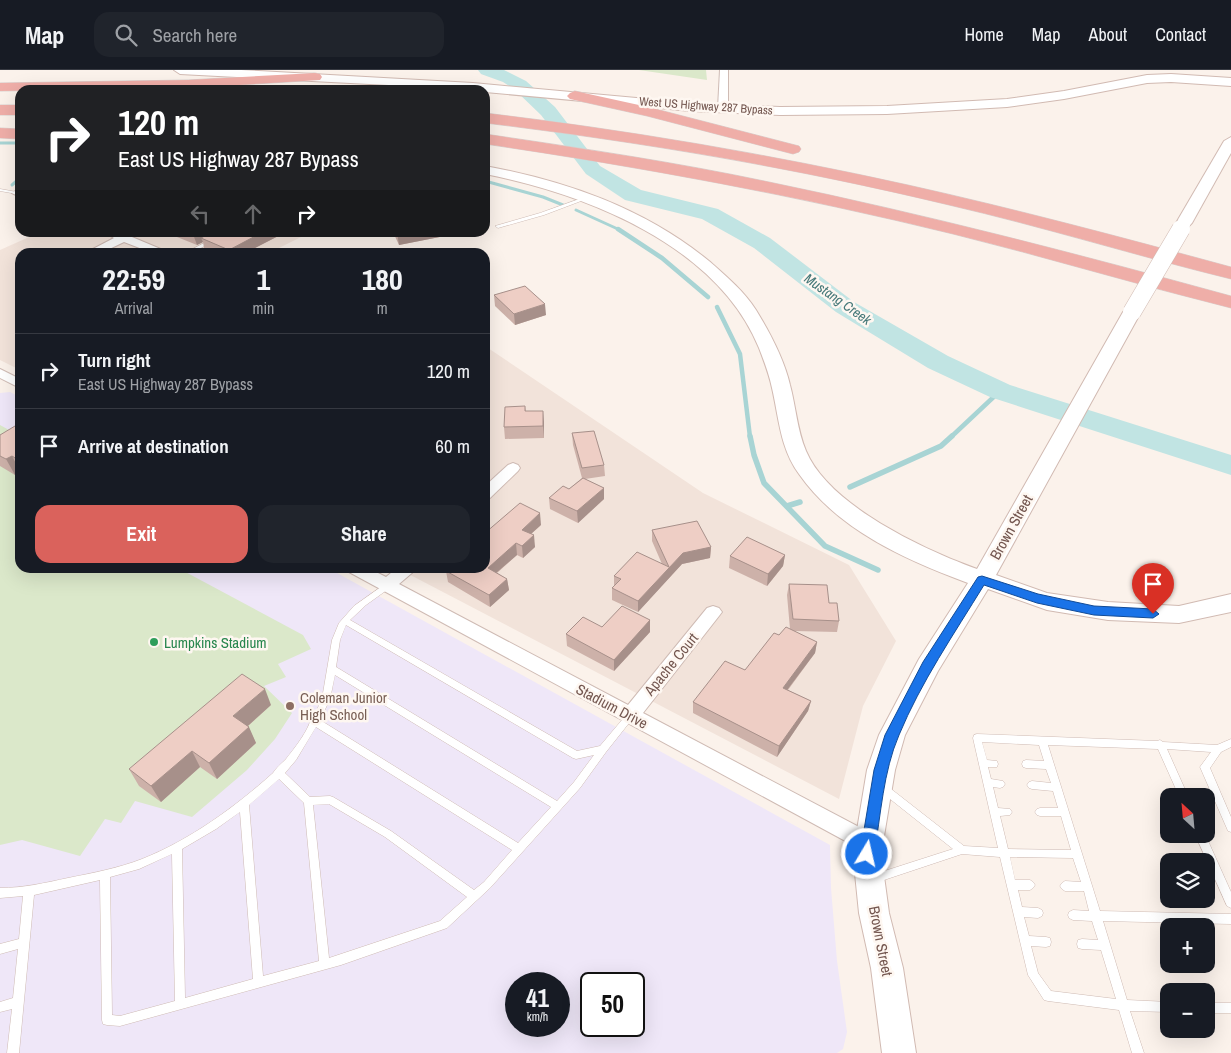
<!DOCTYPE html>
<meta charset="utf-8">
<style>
:root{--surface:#171b24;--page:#20242c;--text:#f1f3f6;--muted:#9ea1a6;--line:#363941;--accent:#da625c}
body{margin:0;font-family:"Archivo Narrow",sans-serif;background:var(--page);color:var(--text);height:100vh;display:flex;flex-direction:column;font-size:19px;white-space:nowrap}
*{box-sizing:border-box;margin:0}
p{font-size:16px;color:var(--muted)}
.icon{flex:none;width:28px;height:28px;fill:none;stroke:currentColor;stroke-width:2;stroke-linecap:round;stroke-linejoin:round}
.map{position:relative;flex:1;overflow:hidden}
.details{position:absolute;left:15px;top:178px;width:475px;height:325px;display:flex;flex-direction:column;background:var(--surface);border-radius:15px;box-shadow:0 5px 20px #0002}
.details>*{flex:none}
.guide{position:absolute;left:15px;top:15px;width:475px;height:152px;border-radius:15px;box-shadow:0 5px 20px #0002;background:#202124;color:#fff;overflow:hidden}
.needle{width:32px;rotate:334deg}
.controls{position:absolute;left:1160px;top:718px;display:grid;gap:10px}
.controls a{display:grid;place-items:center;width:55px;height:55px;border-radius:10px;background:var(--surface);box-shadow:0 5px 20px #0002;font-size:25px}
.speed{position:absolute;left:505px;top:902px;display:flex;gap:10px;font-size:25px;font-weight:700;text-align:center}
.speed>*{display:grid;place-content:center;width:65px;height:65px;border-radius:50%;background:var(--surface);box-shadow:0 5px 20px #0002;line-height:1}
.speed small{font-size:12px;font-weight:400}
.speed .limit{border:2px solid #111;border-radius:8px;background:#fff;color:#111}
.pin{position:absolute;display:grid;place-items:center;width:42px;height:42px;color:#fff;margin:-51px -21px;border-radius:50% 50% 50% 0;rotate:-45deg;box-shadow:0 0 5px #0007}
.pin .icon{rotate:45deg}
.me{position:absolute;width:55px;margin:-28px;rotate:9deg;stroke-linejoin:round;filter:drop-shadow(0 0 4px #0008)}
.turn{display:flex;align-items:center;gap:18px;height:105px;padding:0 20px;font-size:22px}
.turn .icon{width:65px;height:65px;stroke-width:2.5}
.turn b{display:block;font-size:35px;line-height:42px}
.lanes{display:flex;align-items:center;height:48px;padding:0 20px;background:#0003;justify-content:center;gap:25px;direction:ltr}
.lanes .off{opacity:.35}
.eta{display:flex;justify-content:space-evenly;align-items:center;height:85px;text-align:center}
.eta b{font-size:30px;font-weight:800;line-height:35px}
.action{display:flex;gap:10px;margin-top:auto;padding:10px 20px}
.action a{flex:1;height:58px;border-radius:15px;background:var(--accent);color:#fff;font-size:20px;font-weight:800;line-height:58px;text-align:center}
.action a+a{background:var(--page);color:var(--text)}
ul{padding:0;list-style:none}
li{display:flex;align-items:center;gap:15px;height:75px;padding:0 20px;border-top:1px solid var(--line)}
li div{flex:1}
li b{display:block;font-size:19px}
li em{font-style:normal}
header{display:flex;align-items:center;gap:30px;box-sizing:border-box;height:70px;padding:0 25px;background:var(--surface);border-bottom:1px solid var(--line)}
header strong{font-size:24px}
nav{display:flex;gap:28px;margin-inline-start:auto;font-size:18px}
.search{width:350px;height:45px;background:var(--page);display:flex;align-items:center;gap:12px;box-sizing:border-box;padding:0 18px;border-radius:15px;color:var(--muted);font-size:19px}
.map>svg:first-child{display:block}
</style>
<header>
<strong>Map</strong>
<div class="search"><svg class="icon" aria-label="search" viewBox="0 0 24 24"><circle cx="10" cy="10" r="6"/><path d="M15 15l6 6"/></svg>Search here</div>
<nav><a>Home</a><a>Map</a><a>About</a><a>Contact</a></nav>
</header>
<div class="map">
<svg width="1231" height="983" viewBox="0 0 1231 983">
<rect width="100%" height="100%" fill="#fbf2eb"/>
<!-- residential -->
<g fill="#f2e3da">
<polygon points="38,163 309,163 271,182 20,182 20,300 0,290 0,180"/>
<polygon points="485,276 703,423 849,495 896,571 863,636 839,729 397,498 485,498"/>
</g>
<!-- education -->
<path fill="#efe7f8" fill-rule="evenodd" d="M10,322L20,327V498H328L830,775L831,818L837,891L847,962L843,979L837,983H0V323ZM516,914H559V956H516ZM591,914H634V956H591Z"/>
<!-- green -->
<g fill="#dbe8ca">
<polygon points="636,0 706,0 707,10 639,0"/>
<polygon points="0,355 20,366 20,498 178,498 303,565 311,579 278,594 286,607 264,616 292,643 275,669 247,700 192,747 135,731 121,753 105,749 80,786 22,770 0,775"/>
</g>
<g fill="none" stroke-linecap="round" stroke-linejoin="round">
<!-- stream-far2 -->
<g stroke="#a8d4d4" stroke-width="3">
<polyline points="0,73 20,73"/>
<polyline points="485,111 543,127 563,135"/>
<polyline points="12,115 20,108"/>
<polyline points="576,140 620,160"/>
</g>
<!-- stream-far1 -->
<g stroke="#a8d4d4" stroke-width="4.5">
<polyline points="618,159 662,188 708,227"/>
<polyline points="717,237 740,284 750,367"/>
<polyline points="951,367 1000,321"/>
</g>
<!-- stream -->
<g stroke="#a8d4d4" stroke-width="5.5">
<polyline points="750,366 754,385 764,413 825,476 878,500"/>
<polyline points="850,417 941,376 952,366"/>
<polyline points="787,436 800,432"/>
</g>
<!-- river -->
<polygon fill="#c1e4e3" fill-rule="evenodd" points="478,0 504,0 526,11 555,37 600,96 641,120 718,139 770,168 854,232 948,286 1010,315 1231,385 1231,405 990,327 928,298 836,242 754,178 702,149 625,130 586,104 541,45 514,19 503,12 481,4"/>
<defs>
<g id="lane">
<polygon points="0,119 17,122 19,123 17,124 0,121"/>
<polygon points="585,127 589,128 544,145 498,158 495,156 540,143"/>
<polygon points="225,162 232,162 193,182 187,182"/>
<path d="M388,512L392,515L391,517L366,535L350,550L577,681L600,676L627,644L630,642L633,644L634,646L633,648L606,682L580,718L490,818L447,858L341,895L120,956L107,955L103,954L102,950L100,810L34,825L19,983H7L12,939L0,942V932L13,928L18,879L0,884V874L19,869L23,826L0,828V818C23,818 45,813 68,808C93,803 119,798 142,789C190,770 235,737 273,703C276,698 282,693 286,689C294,679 309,660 311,648H313L322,629L332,570L339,553L354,536ZM346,555L573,688L576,689L594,685L574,712L557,731L336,597L340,570ZM335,605L551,737L518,773L320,650L330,629ZM316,657L512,780L484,812L474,820L391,761L333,727L330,726L310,727L285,703L296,690ZM279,709L304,733L319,891L263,906L249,735ZM329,734L385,767L467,827L440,851L329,888L313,735ZM240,742L253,909L185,928L182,779L216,759ZM172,784L175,931L120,946L112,945L110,807L139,799Z"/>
<path d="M977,664L1157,671L1160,670L1163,672L1217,675L1231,669V677L1221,682L1210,698L1231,747V762L1228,761L1200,697L1211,682L1167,679L1188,726H1179L1158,679L1048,675L1100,841L1231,844V854L1103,851L1127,930L1169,932V942L1130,941L1144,983H1132L1119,940L1048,931L1044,930L1028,905L1000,787L962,784L875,813L872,811L870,808L872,805L953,779L880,721L878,718L880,715L883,714L886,715L964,776L998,778L973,668L974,665ZM982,672L1039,675L1044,691L1026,690L1023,691L1022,694L1023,697L1026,698L1046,699L1051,713L1032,711L1029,712L1027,715L1029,718L1032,719L1053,721L1058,738H1040L1037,739L1035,742L1037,745L1040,746H1061L1071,780L1008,779L1000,746L1010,745L1012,742L1010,739L998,738L993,717L1000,718L1003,717L1005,714L1003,711L991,709L988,697H997L998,694L997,691L987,690ZM1010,787L1073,788L1081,812L1065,811L1062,813L1060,816L1062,819L1065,821H1084L1089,841L1073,840L1069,842L1068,845L1069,848L1073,850L1092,851L1098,870L1082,869L1078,870L1077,874L1078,878L1082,879L1101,880L1116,929L1051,921L1038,903L1031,876L1046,877L1050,876L1051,872L1050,868L1046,867L1029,866L1024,847L1038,848L1042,846L1043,843L1042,840L1038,838L1022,837L1018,820H1030L1033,818L1035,815L1033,812L1030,810H1015Z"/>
<polygon points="1195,764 1205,764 1231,822 1231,838 1227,836"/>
<rect x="1206" y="933" width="25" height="10"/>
</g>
<g id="street">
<polygon points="720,0 728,0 728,38 723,41 718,38"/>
<polygon points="17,120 20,121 20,127 12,123"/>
<polygon points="104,162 120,162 163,180 165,182 150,182 124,172 103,182 90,182 91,180 114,168"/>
<polygon points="0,299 20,309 20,318 0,308"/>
<polygon points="513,393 518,395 520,398 518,401 490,428 485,429 485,416 508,395"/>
<polygon points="347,498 368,498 386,507 397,498 415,498 413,502 399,514 628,635 707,538 713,536 719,538 722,542 719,546 643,643 876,766 879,773 876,780 869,782 862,780 349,502"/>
</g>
<g id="secondary">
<polygon points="174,0 241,0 473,13 691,33 780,37 887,36 1007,29 1064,21 1147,5 1171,4 1231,8 1231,16 1171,12 1147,13 1064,29 1007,37 887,44 780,45 691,41 485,22 485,20 180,4"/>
<polygon points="1231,67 1231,83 1192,153 1189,156 1179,156 1176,153 1224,71"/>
<path d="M485,96C566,111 644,138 709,191C725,205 744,221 756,240C770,263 784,289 790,315C796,337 797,360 806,381C829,436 925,480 977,499L1123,242L1126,238H1138L1141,242L996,505L1047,523L1108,532L1179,536L1231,524V542L1179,553L1108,550L1047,540L988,519L938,601L905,665L895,700L881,784L889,843L903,898L916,983H882L871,898L859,843L853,784L867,700L879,665L919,589L968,513C906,490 838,460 799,404C780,378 779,348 772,318C769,304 764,291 759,278C717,175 586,124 485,104Z"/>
</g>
<g id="highway">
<polygon points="315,3 320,4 322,7 320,10 188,18 0,21 0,13 188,10"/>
<polygon points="575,21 648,37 799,76 801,79 799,82 793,84 647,46 570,29 567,26 570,23"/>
<rect x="0" y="35" width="20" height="10"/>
<path d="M485,43C627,60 768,84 908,115C1016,139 1124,168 1231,197V209C1137,186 1044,157 949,135C796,98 641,72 485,53Z"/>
<polygon points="0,58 20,59 20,69 0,68"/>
<path d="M485,64C580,78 675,92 769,112C924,144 1078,184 1231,226V238C1138,215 1046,187 953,164C798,126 642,97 485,74Z"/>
</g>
</defs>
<!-- lane casing -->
<use href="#lane" stroke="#cfbbb4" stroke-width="1"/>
<!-- street casing -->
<use href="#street" stroke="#cfbbb4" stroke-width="2"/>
<!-- secondary casing -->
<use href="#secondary" stroke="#d1bab2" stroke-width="2"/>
<!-- highway casing -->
<use href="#highway" stroke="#d8d0ce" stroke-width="1"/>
<!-- lane -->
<use href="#lane" fill="#fff" fill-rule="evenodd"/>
<!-- street -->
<use href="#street" fill="#fff" fill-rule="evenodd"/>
<!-- secondary -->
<use href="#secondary" fill="#fff" fill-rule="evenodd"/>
<!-- highway -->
<use href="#highway" fill="#efaea8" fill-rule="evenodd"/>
<defs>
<polyline id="secondary-bridge-far1" points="1180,160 1184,153"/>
<polyline id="secondary-bridge" points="1132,242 1181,159"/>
</defs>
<!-- secondary-bridge-far1 casing -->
<use href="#secondary-bridge-far1" stroke="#d1bab2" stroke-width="14" stroke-linecap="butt"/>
<!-- secondary-bridge casing -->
<use href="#secondary-bridge" stroke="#d1bab2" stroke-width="19" stroke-linecap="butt"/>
<!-- secondary-bridge-far1 -->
<use href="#secondary-bridge-far1" stroke="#fff" stroke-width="13"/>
<!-- secondary-bridge -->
<use href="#secondary-bridge" stroke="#fff" stroke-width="18"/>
</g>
<!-- wall -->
<g fill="#cdb1a9">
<polygon points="286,162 247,182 215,182 204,178 203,172 197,175 167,163"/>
<polygon points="393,162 465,162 399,175"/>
<polygon points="494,225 546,245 515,255 495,236"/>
<polygon points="525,336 526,341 544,352 544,368 505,369 504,357"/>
<polygon points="20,359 20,401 15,405 0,396 0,365"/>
<polygon points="572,363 604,395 605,406 585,409 604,418 604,429 578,453 550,439 549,428 569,419 582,408 573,375"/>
<polygon points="541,455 531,464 535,477 523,488 517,485 497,503 507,509 509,520 490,537 448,512 446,501"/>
<polygon points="652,460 711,477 710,488 682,494 638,542 612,530 612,518 614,516 614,506 662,494 652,471"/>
<polygon points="785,485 783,496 767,516 729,498 730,486"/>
<polygon points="789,514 829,533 839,551 837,562 794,561 817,572 815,583 788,620 811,631 808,641 777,687 693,643 693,632 745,600 779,565 790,559 787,525"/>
<polygon points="650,550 650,562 614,601 567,576 566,564 602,557"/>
<polygon points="271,635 248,656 256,673 217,709 200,697 161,732 139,716 129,699"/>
</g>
<!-- shaded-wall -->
<g fill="#a7908a">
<polygon points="197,162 220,162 201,168 203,172 197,175 193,164"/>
<polygon points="263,162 286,162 247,182 230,182 229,180"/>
<polygon points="397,162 465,162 399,175"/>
<polygon points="545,234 546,245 515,255 514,244"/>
<polygon points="543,341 544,352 544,368 543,356"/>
<polygon points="487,363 489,374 485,377 485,364"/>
<polygon points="12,386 20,401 15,405 6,389"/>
<polygon points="604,418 604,429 578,453 577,441"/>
<polygon points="540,443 541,455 523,471 522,460"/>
<polygon points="534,465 535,477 523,488 522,476"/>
<polygon points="516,473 517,485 489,509 488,498"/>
<polygon points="711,477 710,488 682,494 638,542 638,531 683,483"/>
<polygon points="785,485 783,496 767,516 768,504"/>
<polygon points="507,509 509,520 490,537 489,525"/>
<polygon points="650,550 650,562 614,601 614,590"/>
<polygon points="817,572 815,583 781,628 783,618"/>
<polygon points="265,619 271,635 240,663 233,646"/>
<polygon points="811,631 808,641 777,687 779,676"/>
<polygon points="249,657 256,673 217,709 209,693"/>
<polygon points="192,681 200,697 161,732 151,716"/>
</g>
<!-- building -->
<g fill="#eecec5" stroke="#a7908a">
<polygon points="188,162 197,162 193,164"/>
<polygon points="212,162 263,162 229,180 201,168"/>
<polygon points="525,216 545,234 514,244 494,225"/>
<polygon points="525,336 525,341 543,341 543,356 504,357 505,337"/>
<polygon points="15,356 20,359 20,391 12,386 6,389 0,386 0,365"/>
<polygon points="594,361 604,395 582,398 572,363"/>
<polygon points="583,408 604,418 577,441 549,428 563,416 569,419"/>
<polygon points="520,433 540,443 522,460 534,465 522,476 516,473 488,498 507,509 489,525 446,501 450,498 485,498 485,463"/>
<polygon points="697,451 711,477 683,483 638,531 612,518 621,509 614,506 637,482 669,497 652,460"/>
<polygon points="747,467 785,485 768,504 730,486"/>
<polygon points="789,514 827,515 829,533 837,533 839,551 793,549"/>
<polygon points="622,536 650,550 614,590 566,564 583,547 602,557"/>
<polygon points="786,557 817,572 783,618 811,631 779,676 693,632 725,591 745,600 774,563 779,565"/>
<polygon points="242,604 265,619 233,646 249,657 209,693 192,681 151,716 129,699"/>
</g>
<!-- route -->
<path fill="#1a73e8" stroke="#114b97" d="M982,506L1038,524L1094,536L1153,539L1159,544L1153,548L1094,545L1037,533L984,515C954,564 921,612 899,665C883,702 881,745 874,784L872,789L867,791L862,789L860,784L874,700L885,665L923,592L978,507Z"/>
<!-- markers -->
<circle fill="#2e9e5b" stroke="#fef7f1" stroke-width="2" cx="154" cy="572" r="5"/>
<circle fill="#8d6e63" stroke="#fef7f1" stroke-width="2" cx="290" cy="636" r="5"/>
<g text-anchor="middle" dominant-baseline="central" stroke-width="5" stroke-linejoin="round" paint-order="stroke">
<!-- far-street labels -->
<g font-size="12" fill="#745750" stroke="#fef7f1">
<text transform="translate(706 36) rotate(4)">West US Highway 287 Bypass</text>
</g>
<!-- far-water labels -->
<g font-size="14" font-style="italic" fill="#447878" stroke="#fef7f1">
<text transform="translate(838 229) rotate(35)">Mustang Creek</text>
</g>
<!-- street labels -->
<g font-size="15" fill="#745750" stroke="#fef7f1">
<text transform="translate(1011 457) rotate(-61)">Brown Street</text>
<text transform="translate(671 594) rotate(-51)">Apache Court</text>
<text transform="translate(612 636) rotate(28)">Stadium Drive</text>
<text transform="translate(881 871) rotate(79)">Brown Street</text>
</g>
<!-- leisure labels -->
<g font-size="15" fill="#27864d" stroke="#fef7f1" text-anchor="start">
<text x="164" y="572">Lumpkins Stadium</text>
</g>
<!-- education labels -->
<g font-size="15" fill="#785e54" stroke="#fef7f1" text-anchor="start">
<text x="300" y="627">Coleman Junior<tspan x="300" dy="17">High School</tspan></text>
</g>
</g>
</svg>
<div class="controls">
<a><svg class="needle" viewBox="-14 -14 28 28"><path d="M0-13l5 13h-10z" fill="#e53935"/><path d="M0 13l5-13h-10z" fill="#9ea1a6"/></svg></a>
<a><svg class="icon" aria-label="layers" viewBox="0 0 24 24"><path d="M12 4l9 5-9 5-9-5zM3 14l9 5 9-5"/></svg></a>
<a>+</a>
<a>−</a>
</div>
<div class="speed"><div>41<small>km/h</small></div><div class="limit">50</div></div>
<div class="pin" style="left:1153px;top:544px;background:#d93025"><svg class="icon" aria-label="arrive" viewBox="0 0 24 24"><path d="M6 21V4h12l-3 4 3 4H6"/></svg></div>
<svg class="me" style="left:867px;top:784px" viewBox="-20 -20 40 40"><circle r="17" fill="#1a73e8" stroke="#fff" stroke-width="3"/><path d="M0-11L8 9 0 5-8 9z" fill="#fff"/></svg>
<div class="guide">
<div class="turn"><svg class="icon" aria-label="right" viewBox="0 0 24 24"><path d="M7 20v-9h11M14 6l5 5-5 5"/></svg><div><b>120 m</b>East US Highway 287 Bypass</div></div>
<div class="lanes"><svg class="icon off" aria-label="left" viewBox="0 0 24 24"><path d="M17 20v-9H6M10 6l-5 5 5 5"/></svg><svg class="icon off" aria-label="ahead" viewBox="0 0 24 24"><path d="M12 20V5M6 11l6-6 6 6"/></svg><svg class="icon" aria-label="right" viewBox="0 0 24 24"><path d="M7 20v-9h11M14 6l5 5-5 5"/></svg></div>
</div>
<section class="details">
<div class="eta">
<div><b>22:59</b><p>Arrival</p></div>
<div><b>1</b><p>min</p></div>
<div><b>180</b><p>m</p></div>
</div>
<ul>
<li><svg class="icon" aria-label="right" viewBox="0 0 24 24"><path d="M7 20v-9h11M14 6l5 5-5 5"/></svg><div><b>Turn right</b><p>East US Highway 287 Bypass</p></div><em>120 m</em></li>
<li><svg class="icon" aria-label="arrive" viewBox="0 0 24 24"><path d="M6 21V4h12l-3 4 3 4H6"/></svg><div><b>Arrive at destination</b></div><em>60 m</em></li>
</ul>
<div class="action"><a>Exit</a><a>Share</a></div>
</section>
</div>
